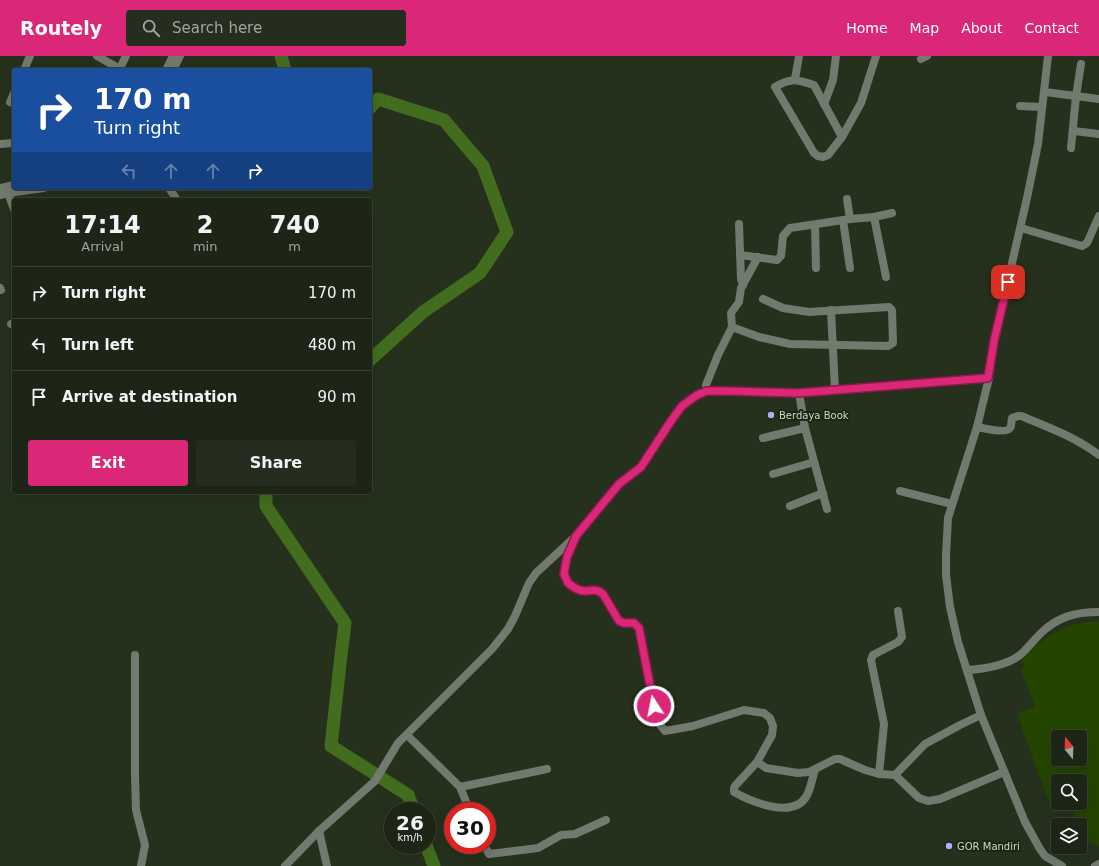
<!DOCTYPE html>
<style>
:root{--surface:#1c2516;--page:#252d1f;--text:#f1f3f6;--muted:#a0a5a1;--line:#3a4235;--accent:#db2777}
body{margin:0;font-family:"DejaVu Sans",sans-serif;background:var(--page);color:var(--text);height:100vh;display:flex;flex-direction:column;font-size:15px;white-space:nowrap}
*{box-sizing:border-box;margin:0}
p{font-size:13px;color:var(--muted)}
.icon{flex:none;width:22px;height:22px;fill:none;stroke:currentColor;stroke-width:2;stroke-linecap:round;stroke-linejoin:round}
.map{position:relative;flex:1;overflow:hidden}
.side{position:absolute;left:12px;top:142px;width:360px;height:296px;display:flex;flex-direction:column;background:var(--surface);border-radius:4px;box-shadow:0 4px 16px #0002,0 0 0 1px var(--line)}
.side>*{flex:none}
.guide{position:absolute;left:12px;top:12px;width:360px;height:122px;border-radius:4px;box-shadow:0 4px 16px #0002,0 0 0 1px var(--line);background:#1a4fa0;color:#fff;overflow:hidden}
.needle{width:26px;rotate:341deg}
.tools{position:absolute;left:1051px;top:674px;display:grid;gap:8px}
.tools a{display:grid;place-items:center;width:36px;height:36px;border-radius:4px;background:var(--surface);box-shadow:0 4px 16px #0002,0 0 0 1px var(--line);font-size:20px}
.speed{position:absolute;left:384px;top:746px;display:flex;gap:8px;font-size:20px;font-weight:700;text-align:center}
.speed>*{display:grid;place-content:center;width:52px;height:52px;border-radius:50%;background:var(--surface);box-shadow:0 4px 16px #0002,0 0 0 1px var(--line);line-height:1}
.speed small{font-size:10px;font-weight:400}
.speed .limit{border:6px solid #d22;background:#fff;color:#111}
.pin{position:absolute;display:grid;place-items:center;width:34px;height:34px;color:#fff;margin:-17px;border-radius:8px;box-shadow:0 2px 6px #0006}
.me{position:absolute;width:44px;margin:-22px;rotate:349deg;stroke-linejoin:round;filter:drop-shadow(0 0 3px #0008)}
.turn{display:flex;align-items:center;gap:14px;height:84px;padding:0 16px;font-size:18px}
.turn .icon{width:52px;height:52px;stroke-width:2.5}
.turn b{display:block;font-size:28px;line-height:34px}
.lanes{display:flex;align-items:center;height:38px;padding:0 16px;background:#0003;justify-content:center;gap:20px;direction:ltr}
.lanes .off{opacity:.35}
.eta{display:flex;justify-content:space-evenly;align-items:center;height:68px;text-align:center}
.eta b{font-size:24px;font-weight:600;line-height:28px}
.button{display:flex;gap:8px;margin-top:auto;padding:8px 16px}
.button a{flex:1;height:46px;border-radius:4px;background:var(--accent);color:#fff;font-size:16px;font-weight:600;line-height:46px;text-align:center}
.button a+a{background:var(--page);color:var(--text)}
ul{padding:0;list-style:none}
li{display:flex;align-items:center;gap:12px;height:52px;padding:0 16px;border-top:1px solid var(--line)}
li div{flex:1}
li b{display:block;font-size:15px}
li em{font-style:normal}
header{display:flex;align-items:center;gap:24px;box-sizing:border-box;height:56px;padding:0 20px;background:var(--accent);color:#fff}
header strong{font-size:19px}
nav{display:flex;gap:22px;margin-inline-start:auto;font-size:14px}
.search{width:280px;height:36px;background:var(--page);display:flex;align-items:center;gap:10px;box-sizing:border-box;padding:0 14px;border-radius:4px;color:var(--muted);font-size:15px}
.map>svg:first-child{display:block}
</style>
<header>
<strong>Routely</strong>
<div class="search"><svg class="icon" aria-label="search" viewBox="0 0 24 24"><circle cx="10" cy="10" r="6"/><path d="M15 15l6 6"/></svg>Search here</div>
<nav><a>Home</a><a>Map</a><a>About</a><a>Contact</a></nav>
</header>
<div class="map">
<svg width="1099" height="810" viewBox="0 0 1099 810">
<rect width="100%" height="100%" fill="#25311d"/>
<!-- green -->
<path fill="#234500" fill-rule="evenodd" d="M1085,566H1099V790C1089,787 1080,780 1080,769H1079L1072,751L1053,758L1017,658L1035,651L1021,614L1025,609L1021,606C1039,584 1057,572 1085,566ZM1058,681H1080V703H1058ZM1058,725H1080V747H1058Z"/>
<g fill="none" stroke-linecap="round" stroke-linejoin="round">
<!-- river -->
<g stroke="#426d1e" stroke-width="13">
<polyline points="281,0 285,14"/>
<polyline points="370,52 378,43 444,64 483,110 507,176 480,217 423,256 370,304"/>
<polyline points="266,436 266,450 345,567 341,599 331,690 408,739 414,755"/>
<polyline points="426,789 434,810"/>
</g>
<!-- minor -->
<g stroke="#72796f" stroke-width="8">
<polyline points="97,0 120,13"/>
<polyline points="1048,0 1038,88 1027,142 994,285 989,322 977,371 948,462 946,499 946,519 950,551 958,586 981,659 1025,766 1040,793 1045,800 1062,810"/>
<polyline points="921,3 927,0"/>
<polyline points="24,14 30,0"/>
<polyline points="119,14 126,0"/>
<polyline points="166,14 173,0"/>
<polyline points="173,14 180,0"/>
<polyline points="795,23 799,0"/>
<polyline points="1045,36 1099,43"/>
<polyline points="10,46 14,37"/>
<polyline points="824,48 833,24 836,0"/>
<polyline points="1020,50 1042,51"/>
<polyline points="1074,75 1099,78"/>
<path d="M842,81L814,29C797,24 791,21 775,31L814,97L818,100L823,101L828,99L842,81L861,47L876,0"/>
<polyline points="0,88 14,87"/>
<polyline points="1071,92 1076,40 1081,8"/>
<polyline points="0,132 14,129"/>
<polyline points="169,132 177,144"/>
<polyline points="8,137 14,153"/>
<polyline points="0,139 8,137 44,132"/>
<polyline points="847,143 850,163"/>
<polyline points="874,161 886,221"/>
<polyline points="843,164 850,212"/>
<polyline points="739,168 741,223 743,229"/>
<polyline points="815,169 816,212"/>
<polyline points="1021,172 1082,190 1087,187 1099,160"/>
<polyline points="740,199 777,204 781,200 783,180 790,172 850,163 874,161 892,157"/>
<polyline points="0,232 1,234"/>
<polyline points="831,254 835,334"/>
<polyline points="11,268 14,267"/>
<polyline points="732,271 759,281 790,288 888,290 893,287 892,254 889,251 809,256 783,252 763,243"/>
<polyline points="707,335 706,329 718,299 732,271 731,257 739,246 741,232 758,201"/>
<polyline points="799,337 805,372 827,453"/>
<path d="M977,371C983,372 1007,378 1010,372C1012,370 1011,365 1012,362L1018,360H1021C1048,371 1075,381 1099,399"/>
<polyline points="763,382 805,372"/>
<polyline points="773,418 814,406"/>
<polyline points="900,435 952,448"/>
<polyline points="790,450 823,437"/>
<path d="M575,483C569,497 556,521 574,531C577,533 582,535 585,535C593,535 596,532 603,538L619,565L624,567H635L639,572L657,665L665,675L693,670L744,654L764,657L770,662L773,670L772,679L757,706L766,712L798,717L809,716L835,703H840L865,714L879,718L895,719L919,742L928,745L940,743L1004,716"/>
<polyline points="135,599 135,720 136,754 145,789 141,810"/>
<path d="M967,614C984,613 1007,609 1020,599C1027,593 1033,585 1040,578C1057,561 1075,556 1099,556"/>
<polyline points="407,679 460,731 470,755"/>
<path d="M757,706L735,730L734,732V736C752,746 792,763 806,741C811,733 812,722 815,714"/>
<polyline points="879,718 884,668 871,604 873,599 898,586 902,581 898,555"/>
<polyline points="895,719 925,688 960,669 981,659"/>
<polyline points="460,731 547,713"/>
<polyline points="319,775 327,810"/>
<polyline points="484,789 489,798 538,792 561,779 575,778 606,764"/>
<polyline points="285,810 319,775 375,725 398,687 492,593 508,573 515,560 529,527 536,517 576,480 619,428 641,411 671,365 682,350 690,343 697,339 707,335 745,335 799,337 989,322"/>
<polyline points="1095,810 1099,808"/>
</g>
</g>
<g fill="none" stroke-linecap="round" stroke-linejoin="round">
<defs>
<path id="route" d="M654,650L639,572L634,567H624L619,565L603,538C596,532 593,535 585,535C578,535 573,531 568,527L564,518L567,501L576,480L619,428L641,411L671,365L682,350L697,339L707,335H726L798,337L988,322L994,285L1008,226"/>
</defs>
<!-- route casing -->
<use href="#route" stroke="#8e194d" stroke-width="10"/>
<!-- route -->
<use href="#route" stroke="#db2777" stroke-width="7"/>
</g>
<!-- markers -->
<g fill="#aeaefa" stroke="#1b2713" stroke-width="1.5">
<circle cx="771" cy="359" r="4"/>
<circle cx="949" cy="790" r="4"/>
</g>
<g text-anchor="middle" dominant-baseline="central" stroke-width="4" stroke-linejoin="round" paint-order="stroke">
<!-- poi labels -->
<g font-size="10" fill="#d0d8cb" stroke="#1b2713" text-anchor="start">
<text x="779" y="359">Berdaya Book</text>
<text x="957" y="790">GOR Mandiri</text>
</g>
</g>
</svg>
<div class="tools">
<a><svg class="needle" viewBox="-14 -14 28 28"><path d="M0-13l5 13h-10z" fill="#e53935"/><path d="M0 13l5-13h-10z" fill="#a0a5a1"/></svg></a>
<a><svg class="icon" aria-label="search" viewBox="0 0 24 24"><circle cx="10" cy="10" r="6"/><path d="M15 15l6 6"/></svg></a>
<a><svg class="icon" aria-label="layers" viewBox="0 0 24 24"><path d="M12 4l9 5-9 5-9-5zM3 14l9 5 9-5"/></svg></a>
</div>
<div class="speed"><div>26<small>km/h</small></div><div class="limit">30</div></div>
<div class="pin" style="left:1008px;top:226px;background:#d93025"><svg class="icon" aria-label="arrive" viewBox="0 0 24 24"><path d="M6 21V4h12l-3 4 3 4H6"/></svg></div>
<svg class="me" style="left:654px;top:650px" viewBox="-20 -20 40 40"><circle r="17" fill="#db2777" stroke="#fff" stroke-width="3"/><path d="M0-11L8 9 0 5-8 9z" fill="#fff"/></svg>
<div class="guide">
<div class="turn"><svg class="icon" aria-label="right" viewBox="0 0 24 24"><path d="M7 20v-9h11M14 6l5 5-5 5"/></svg><div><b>170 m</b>Turn right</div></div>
<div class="lanes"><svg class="icon off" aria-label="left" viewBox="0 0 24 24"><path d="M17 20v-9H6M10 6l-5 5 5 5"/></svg><svg class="icon off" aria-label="ahead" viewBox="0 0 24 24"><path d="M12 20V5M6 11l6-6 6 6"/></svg><svg class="icon off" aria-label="ahead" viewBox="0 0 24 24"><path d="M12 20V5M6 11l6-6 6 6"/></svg><svg class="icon" aria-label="right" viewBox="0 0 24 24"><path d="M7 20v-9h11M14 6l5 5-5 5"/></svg></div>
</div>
<section class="side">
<div class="eta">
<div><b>17:14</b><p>Arrival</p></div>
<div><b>2</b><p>min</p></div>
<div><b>740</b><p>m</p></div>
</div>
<ul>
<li><svg class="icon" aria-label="right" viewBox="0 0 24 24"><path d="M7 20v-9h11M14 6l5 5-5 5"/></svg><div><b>Turn right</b></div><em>170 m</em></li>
<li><svg class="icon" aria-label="left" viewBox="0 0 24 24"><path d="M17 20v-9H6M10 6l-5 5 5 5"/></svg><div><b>Turn left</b></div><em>480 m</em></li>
<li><svg class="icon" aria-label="arrive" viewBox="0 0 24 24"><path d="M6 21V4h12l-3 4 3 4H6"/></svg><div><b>Arrive at destination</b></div><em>90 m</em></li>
</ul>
<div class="button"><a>Exit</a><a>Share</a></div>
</section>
</div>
